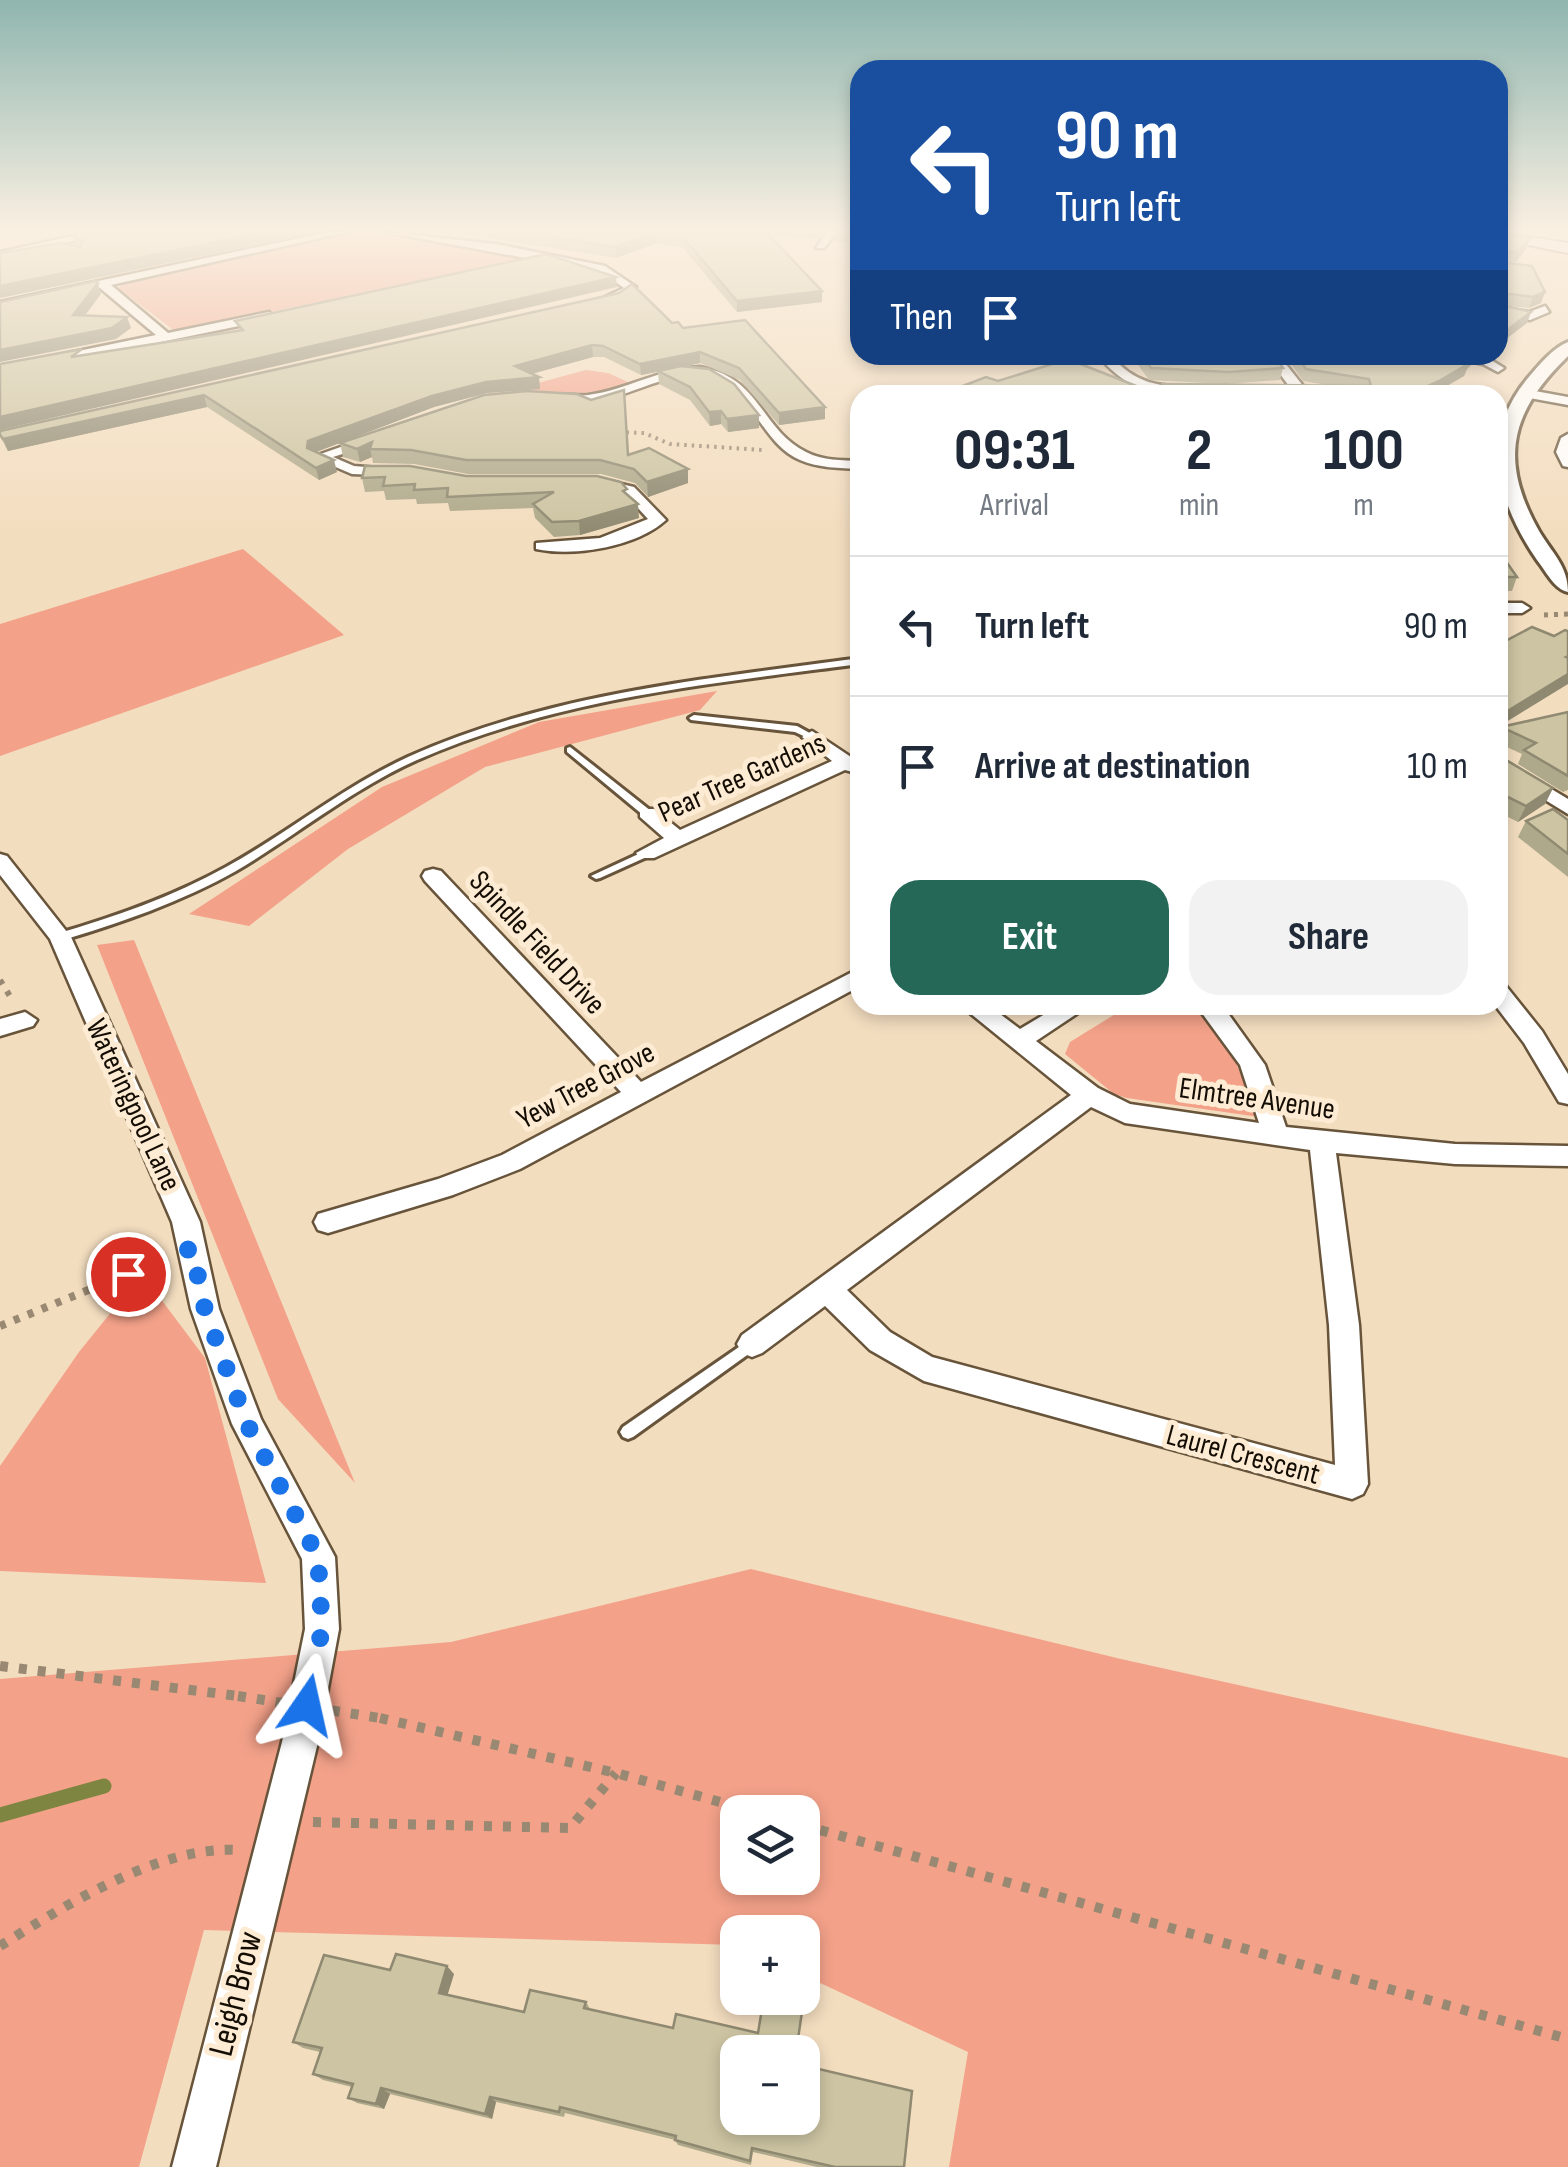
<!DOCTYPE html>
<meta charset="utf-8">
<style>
:root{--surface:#fff;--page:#f2f2f3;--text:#1f2937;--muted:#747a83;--line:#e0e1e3;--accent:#256858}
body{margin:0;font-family:"Sofia Sans Condensed",sans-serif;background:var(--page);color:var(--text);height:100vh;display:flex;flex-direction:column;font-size:38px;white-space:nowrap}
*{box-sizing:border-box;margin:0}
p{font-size:32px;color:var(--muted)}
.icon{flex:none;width:55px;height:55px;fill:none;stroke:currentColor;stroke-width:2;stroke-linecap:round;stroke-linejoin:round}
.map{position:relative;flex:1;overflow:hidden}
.details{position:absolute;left:850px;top:385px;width:658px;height:630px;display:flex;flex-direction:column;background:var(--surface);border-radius:30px;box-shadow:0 5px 15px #0003}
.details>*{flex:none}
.top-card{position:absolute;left:850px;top:60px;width:658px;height:305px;border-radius:30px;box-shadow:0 5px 15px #0003;background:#1a4fa0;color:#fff;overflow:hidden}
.tools{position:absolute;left:720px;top:1795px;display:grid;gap:20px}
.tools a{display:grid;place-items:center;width:100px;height:100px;border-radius:20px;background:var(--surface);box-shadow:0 5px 15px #0003;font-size:50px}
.pin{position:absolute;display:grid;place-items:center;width:85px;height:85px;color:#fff;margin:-42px;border:5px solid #fff;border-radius:50%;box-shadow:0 2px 10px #0007}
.me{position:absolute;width:110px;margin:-55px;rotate:11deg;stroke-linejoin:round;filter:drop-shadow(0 0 8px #0008)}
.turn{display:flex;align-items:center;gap:35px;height:210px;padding:0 40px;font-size:45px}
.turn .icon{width:130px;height:130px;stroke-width:2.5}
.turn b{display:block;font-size:70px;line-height:85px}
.then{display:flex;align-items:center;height:95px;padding:0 40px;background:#0003;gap:20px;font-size:38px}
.eta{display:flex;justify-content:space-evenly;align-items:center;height:170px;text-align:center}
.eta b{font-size:60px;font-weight:700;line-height:70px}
.primary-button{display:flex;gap:20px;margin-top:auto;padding:20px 40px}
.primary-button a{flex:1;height:115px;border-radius:30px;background:var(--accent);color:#fff;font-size:40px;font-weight:700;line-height:115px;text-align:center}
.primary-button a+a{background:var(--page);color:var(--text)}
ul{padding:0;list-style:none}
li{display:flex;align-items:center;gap:30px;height:140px;padding:0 40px;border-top:2px solid var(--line)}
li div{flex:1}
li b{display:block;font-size:38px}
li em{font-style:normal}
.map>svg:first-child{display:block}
</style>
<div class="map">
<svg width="1568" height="2167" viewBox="0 0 1568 2167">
<rect width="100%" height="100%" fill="#f3ddbf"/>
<!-- green -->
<g fill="#f3a189" fill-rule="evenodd">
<polygon points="361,232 526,258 176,332 118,288 126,283"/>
<polygon points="586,370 608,373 630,383 595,393 533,392 534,384"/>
<polygon points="243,549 344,635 0,756 0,624"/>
<polygon points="717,691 700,710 485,767 348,849 249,926 189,914 382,787 539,722"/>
<polygon points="134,940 355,1483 278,1399 97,945"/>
<polygon points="1130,1005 1192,1005 1231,1051 1259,1117 1127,1098 1114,1094 1065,1054 1070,1042"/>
<polygon points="142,1274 205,1358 266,1583 0,1571 0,1466 79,1352"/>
<path d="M751,1569L1121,1659L1568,1758V2167H949L968,2052L803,1975L802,1932H738L737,1945L204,1930L139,2167H0V1679L451,1642ZM738,1812H802V1878H738Z"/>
</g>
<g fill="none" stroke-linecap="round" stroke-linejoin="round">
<!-- stream -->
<polyline stroke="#7e8540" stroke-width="15" points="0,1815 104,1786"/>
<defs>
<g id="service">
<path d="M860,658V664C709,684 558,698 417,760C352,789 297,835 236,871C181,902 120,923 60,941L54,937L56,934C114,917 172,897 226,867C288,833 343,787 408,757C550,693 707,679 860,658Z"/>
<polygon points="694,715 797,726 817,737 812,740 795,732 691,720 689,718"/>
<polygon points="570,747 651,811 651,815 643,815 567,752 567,748"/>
<polygon points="647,850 651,851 651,855 600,878 596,879 591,876"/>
<polygon points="752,1338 757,1340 759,1344 757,1348 633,1437 628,1439 623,1437 620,1432 623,1427"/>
</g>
<g id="minor">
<polygon points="91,232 110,232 0,258 0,252"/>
<polygon points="328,232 347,232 111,285 168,333 269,312 273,319 0,375 0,367 156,335 100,288 0,310 0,302"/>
<polygon points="385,232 496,244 605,266 636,287 632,295 605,304 601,299 624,288 601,272"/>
<polygon points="827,232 837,232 824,248 816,248"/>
<polygon points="1545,306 1549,312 1530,320 1498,315 1498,308 1529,312"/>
<path d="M1098,355H1111C1134,384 1160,387 1195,387L1202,391C1167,411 1119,383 1098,355Z"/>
<polygon points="1270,355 1283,355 1281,358 1304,387 1302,390 1292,390 1268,358"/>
<polygon points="1438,355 1486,357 1504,368 1498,372 1483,364"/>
<path d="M700,367C761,377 760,429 806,452C823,461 842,460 860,461V469C839,468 819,468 800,460C759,443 752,383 704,375C659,368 588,424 548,399C559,392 575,396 588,395C627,390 660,368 700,367Z"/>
<polygon points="1524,389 1568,397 1568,405 1519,396 1519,390"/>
<polygon points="1568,434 1568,467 1563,466 1556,452 1561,438"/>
<polygon points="372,436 379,440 377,443 333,457 354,466 402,470 402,476 352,474 312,457"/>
<path d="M596,478L634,487L666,520C636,547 575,557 536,549V543L600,538L648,519L624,493L591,485L589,482Z"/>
<polygon points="1498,603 1522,603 1530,608 1522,613 1498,613"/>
<polygon points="812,731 860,763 860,774 845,770 654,858 640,858 636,853 664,838 640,817 640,809 654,809 680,830 832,761 802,737"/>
<polygon points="1498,757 1568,799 1568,814 1498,771"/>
<polygon points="0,854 7,856 71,937 200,1222 219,1309 261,1419 335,1557 339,1629 318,1742 216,2167 172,2167 282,1742 305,1629 302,1559 232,1424 191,1309 172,1222 50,939 0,875"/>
<polygon points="433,869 441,871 641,1082 860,968 860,986 520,1169 453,1195 328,1233 318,1230 314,1222 318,1214 438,1179 502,1155 621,1092 425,881 422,876 425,871"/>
<polygon points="1498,984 1506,986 1542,1031 1568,1074 1568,1104 1559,1102 1524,1043 1495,1005"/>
<path d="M960,1005H988L1020,1029L1060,1005H1090L1036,1041L1098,1088L1130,1104L1259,1123L1240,1065L1196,1005H1222L1265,1065L1286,1127L1455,1144L1568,1146V1166L1455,1164L1336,1153L1359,1325L1368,1484L1363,1494L1352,1499L924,1381L870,1350L825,1306L762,1353L752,1357L742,1353L737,1344L742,1335L1071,1095ZM1091,1107L1125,1123L1310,1150L1329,1325L1335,1465L932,1357L890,1332L847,1290Z"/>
<polygon points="25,1012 37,1020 33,1026 0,1036 0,1019"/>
</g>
<path id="tertiary" d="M1568,342V356C1511,411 1498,459 1539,531C1552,553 1568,566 1568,592C1554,589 1546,571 1537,560C1497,502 1479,436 1528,378C1539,365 1553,348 1568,342Z"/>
<polygon id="secondary" points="1498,232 1568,243 1568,253 1498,239"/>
</defs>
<!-- service casing -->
<use href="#service" stroke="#67543a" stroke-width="6"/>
<!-- minor casing -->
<use href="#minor" stroke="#67543a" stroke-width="5"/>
<!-- tertiary casing -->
<use href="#tertiary" stroke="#67543a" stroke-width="6"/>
<!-- secondary casing -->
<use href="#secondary" stroke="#67543a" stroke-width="4"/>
<!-- path-far4 -->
<polyline stroke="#998973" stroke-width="4" stroke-dasharray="2.5 5" stroke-linecap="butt" points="619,432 644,433 670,444 763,450"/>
<!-- path-far3 -->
<polyline stroke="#998973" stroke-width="5" stroke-dasharray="4 6" stroke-linecap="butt" points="1544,615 1568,614"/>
<!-- path-far2 -->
<polyline stroke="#998973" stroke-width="6" stroke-dasharray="5 8" stroke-linecap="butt" points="0,980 13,1001"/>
<!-- path-far1 -->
<polyline stroke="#998973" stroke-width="8" stroke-dasharray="6 9" stroke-linecap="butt" points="0,1326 167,1258"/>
<!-- path -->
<g stroke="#998973" stroke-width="10" stroke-dasharray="8 11" stroke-linecap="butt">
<polyline points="0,1666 238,1696"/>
<polyline points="380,1718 616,1773 756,1812"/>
<polyline points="313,1822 570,1828 616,1773"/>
<polyline points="802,1825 1568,2039"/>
<path d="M0,1946C64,1906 161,1845 238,1850"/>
</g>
<!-- service -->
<use href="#service" fill="#fff" fill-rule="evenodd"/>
<!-- minor -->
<use href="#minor" fill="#fff" fill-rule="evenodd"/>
<!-- tertiary -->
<use href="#tertiary" fill="#fff" fill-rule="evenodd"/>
<!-- secondary -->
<use href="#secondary" fill="#fff" fill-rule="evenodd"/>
<!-- path-bridge -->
<polyline stroke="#998973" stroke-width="10" stroke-dasharray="8 11" stroke-linecap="butt" points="238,1696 380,1718"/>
</g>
<!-- wall -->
<g fill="#afa98b">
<polygon points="86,232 316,232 0,298 78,247 76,245 72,235"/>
<polygon points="452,232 696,232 694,235 702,235 705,232 824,232 817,239 769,235 822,291 822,302 737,312 682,247 657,243 616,258"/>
<polygon points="835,232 860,232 860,243 835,241"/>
<polygon points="1498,232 1530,238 1526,249 1515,262 1499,261 1541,303 1529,308 1501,305 1527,323 1498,345"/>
<polygon points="619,293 825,407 825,419 779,425 740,380 700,363 686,366 759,428 728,432 721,424 710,426 690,400 659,384 658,372 641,375 604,357 593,357 531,374 539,377 540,389 487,393 434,407 315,452 337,472 319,480 207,407 8,451 0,436"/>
<polygon points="1135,355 1273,355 1283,368 1280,380 1226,384 1149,380 1134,359"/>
<polygon points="1285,355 1474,355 1471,365 1467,369 1464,376 1431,395 1161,395 1163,384 1333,386 1303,381"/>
<polygon points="340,443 628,454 688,483 648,497 635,483 601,474 468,474 414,464 373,463 372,457 360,462 343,457"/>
<polygon points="466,476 628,495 639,518 580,535 554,537 535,518 533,508 450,511 448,503 417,504 416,499 386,500 384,491 365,492 362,478"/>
<polygon points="1498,550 1517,577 1512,591 1498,590"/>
<polygon points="1568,712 1568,790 1563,792 1518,764 1522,754 1498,743 1498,735 1501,727"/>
<polygon points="1498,766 1553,788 1545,804 1518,822 1498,812"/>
<polygon points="1568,820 1568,877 1518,837 1526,821"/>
<polygon points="390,1970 454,1974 447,1995 524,2012 586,2002 590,2009 673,2028 758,2033 802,2012 738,2052 904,2167 817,2167 753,2152 751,2165 678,2145 675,2140 565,2113 564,2117 496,2102 492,2119 390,2094 384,2109 357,2103 348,2098 352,2087 323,2080 313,2074 320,2052 303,2048 293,2042"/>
</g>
<!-- shaded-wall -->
<g fill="#8f8971">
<polygon points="265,232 316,232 0,298 0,286"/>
<polygon points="656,233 657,243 616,258 616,247"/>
<polygon points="1530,238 1526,249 1515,262 1518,252"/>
<polygon points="616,277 617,287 0,430 0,417"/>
<polygon points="98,283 101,294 77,326 73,315"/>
<polygon points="822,291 822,302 737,312 737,301"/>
<polygon points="1545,292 1541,303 1529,308 1533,297"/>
<polygon points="1531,312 1527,323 1498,345 1498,337"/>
<polygon points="127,317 131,328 116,339 0,362 0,350"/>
<polygon points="592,345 593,357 517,378 515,366"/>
<polygon points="700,352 700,363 641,375 640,364"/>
<polygon points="1474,355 1471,365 1467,369 1464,376 1431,395 1409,395"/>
<polygon points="539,377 540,389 487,393 434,407 311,454 307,448 308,441 432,396 486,382"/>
<polygon points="204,395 207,407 8,451 3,439"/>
<polygon points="825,407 825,419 779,425 779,413"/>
<polygon points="721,411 721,424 710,426 709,412"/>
<polygon points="759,415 759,428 728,432 727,419"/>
<polygon points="372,442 370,449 372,457 360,462 357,449"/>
<polygon points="334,460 337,472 319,480 316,468"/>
<polygon points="688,469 688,483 648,497 647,482"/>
<polygon points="638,504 639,518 580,535 579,521"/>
<polygon points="1568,674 1568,684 1498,727 1498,717"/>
<polygon points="1553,788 1545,804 1518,822 1526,806"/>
<polygon points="447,1966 454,1974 446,2000 439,1993"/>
<polygon points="381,2088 390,2094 384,2109 376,2104"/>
<polygon points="490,2097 496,2102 492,2119 485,2114"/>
</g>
<!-- building -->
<g fill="#ccc4a2" stroke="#8f8971" stroke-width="2.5">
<polygon points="86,232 265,232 0,286 0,253 61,243 80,247 83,242 72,235"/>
<polygon points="516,232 691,232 689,235 702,235 705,232 766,232 822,291 737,301 682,236 656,233 616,247"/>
<polygon points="1498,232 1530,238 1518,252 1499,251 1499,262 1532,266 1545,292 1533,297 1502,293 1498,304 1531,312 1498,337"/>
<polygon points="546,254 616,277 0,417 0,364 82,349 71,357 243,330 235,321"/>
<polygon points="95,281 98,283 73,315 127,317 112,328 0,350 0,302"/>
<polygon points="632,284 672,323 678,322 683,328 745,320 825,407 779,413 739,368 700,352 640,364 603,346 592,345 515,366 539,377 486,382 432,396 308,441 307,448 334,460 316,468 204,395 3,439 0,435 0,431 619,293"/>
<polygon points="1142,355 1273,355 1283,368 1229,372 1151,368"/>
<polygon points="1296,355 1473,355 1463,362 1468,364 1439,381 1409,395 1171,395 1163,384 1371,386 1369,379 1306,369"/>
<polygon points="1068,359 1159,395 939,395 986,377 998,381"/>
<polygon points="681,366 709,369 734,384 759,415 727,419 721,411 709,412 690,387 658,371"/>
<polygon points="624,390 628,455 649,448 688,469 647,482 634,469 600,460 466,460 411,450 370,449 372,442 357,449 340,443 484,395 527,391 577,394 591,400"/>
<polygon points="365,466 410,466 466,476 597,476 621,482 627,489 623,491 638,504 579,521 552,522 533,504 554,492 447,497 448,488 414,490 415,484 383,486 385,477 362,478"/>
<polygon points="1498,550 1517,577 1498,577"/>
<polygon points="1532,627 1554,636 1565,630 1568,631 1568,656 1566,657 1568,658 1568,674 1498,717 1498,645"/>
<polygon points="1568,712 1568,776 1524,750 1536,743 1501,727"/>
<polygon points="1506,760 1553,788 1526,806 1498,792 1498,766"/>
<polygon points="1553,809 1568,820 1568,854 1526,821"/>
<polygon points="396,1954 447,1966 439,1993 524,2012 530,1990 586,2002 584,2008 673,2028 676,2014 758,2033 763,2003 802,2012 796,2052 738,2052 738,2118 802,2118 802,2065 912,2091 904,2167 835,2167 752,2148 750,2161 675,2140 676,2136 560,2107 559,2112 490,2097 485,2114 381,2088 376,2104 348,2098 353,2084 313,2074 322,2048 293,2042 324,1955 390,1970"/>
</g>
<!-- sky -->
<linearGradient id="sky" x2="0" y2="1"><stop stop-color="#8fb6af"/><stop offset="0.43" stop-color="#faf0e2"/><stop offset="1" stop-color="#faf0e2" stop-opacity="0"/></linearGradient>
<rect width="1568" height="535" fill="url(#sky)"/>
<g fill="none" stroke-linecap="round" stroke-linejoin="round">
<!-- route -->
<polyline stroke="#1a73e8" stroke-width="18" stroke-dasharray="0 32.4" points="128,1274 192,1248 205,1310 247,1424 318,1557 322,1629 307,1705"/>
</g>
<g text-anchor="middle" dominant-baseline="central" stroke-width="10" stroke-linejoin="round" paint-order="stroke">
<!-- street labels -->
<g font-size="30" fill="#140d04" stroke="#fdebd3">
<text transform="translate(742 778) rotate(-24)">Pear Tree Gardens</text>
<text transform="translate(537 943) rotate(47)">Spindle Field Drive</text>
<text transform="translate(586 1086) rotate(-28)">Yew Tree Grove</text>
<text transform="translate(1257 1099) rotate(8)">Elmtree Avenue</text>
<text transform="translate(133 1105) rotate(65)">Wateringpool Lane</text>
<text transform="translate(1243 1455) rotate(15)">Laurel Crescent</text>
</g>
<!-- near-street labels -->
<g font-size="35" fill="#140d04" stroke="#fdebd3">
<text transform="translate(236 1994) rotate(-76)">Leigh Brow</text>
</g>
</g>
</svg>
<div class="tools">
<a><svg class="icon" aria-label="layers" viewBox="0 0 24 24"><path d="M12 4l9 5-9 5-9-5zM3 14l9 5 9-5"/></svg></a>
<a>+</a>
<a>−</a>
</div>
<div class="pin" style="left:128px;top:1274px;background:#d93025"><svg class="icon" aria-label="arrive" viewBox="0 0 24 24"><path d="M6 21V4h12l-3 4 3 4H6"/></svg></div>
<svg class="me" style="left:307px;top:1705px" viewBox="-20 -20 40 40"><path d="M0-17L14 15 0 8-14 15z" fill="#1a73e8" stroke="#fff" stroke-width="4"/></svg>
<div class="top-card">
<div class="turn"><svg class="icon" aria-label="left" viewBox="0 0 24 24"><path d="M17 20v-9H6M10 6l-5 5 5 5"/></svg><div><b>90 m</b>Turn left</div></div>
<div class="then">Then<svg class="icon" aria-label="arrive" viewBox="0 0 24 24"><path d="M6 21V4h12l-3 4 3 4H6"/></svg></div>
</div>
<section class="details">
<div class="eta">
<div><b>09:31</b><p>Arrival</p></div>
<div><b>2</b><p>min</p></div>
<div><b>100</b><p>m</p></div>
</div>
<ul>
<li><svg class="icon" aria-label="left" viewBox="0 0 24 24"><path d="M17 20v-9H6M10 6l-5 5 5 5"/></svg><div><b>Turn left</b></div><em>90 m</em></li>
<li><svg class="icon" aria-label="arrive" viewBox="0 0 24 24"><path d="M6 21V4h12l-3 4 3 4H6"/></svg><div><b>Arrive at destination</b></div><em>10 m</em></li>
</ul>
<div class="primary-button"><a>Exit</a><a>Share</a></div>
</section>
</div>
